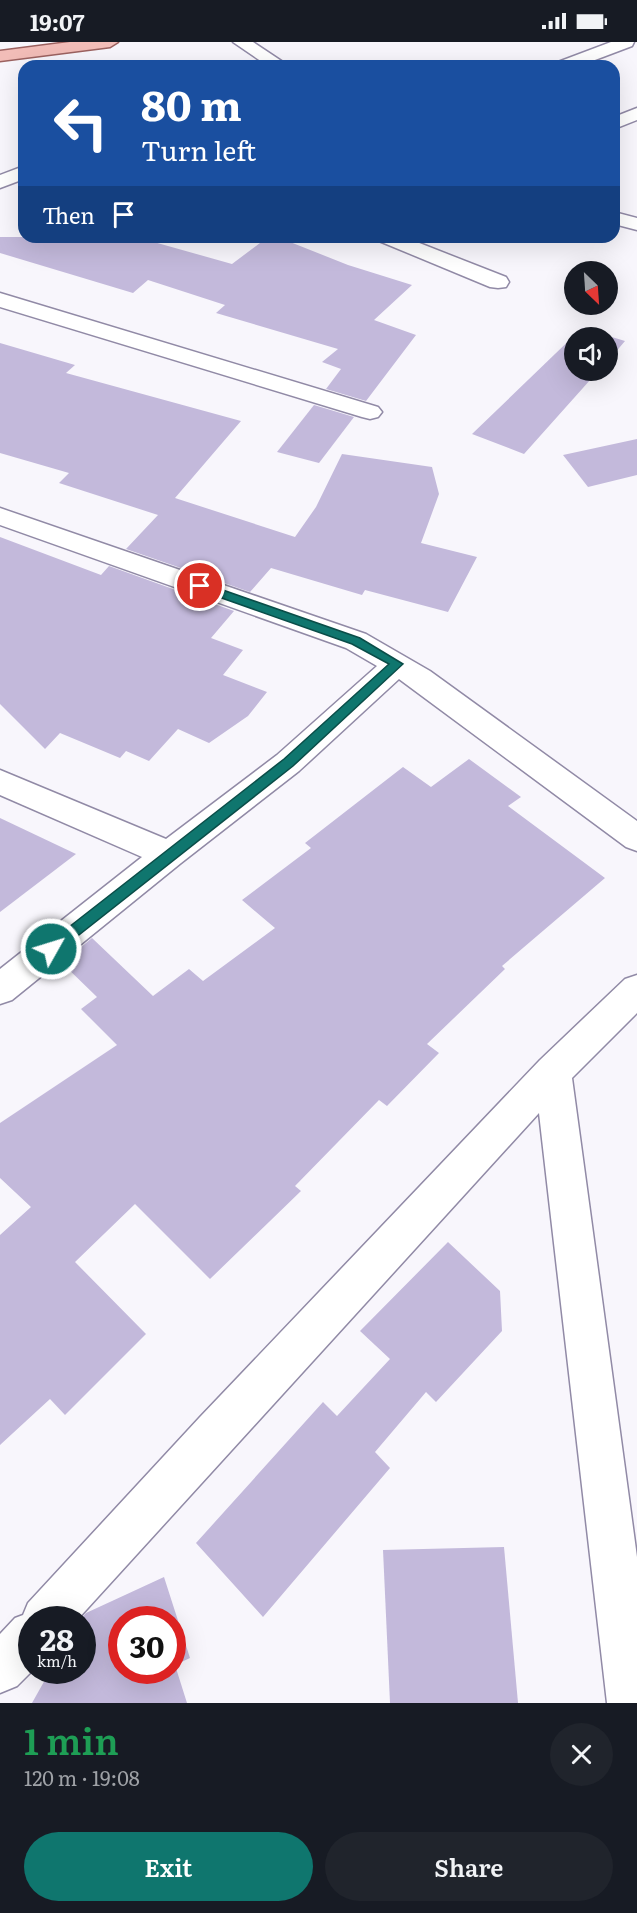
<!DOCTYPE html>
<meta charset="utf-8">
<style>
:root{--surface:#171b24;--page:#20242c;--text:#f1f3f6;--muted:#9ea1a6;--accent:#0f766e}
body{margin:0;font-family:Literata,serif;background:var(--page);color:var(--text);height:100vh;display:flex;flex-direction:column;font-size:22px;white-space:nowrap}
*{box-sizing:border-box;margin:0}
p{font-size:20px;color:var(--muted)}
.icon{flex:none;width:33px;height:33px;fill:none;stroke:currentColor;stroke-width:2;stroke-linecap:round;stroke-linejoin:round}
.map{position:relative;height:1661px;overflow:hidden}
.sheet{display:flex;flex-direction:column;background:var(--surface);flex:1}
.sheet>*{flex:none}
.hud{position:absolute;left:18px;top:18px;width:602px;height:183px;border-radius:18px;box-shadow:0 6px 24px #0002;background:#1a4fa0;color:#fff;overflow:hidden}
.needle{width:39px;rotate:155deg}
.tools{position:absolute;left:564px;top:219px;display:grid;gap:12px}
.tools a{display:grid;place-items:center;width:54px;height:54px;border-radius:50%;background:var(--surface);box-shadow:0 6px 24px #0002;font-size:30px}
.speed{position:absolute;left:18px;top:1564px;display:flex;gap:12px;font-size:30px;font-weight:700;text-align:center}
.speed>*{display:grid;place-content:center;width:78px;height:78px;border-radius:50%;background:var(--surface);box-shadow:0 6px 24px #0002;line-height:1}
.speed small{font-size:15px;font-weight:400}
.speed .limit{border:9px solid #d22;background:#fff;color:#111}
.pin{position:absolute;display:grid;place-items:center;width:51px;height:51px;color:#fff;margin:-26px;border:3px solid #fff;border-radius:50%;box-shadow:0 2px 6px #0007}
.me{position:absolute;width:66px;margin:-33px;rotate:51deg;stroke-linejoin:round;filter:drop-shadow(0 0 4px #0008)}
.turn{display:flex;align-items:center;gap:21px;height:126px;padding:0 24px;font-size:27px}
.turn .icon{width:78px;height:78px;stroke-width:2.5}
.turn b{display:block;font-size:42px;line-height:51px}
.then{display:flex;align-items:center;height:57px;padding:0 24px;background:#0003;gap:12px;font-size:22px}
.round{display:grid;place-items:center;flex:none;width:63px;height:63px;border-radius:32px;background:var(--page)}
.overview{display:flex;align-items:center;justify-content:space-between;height:102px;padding:0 24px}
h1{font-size:36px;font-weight:600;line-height:45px;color:#1e9e55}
.action{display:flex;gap:12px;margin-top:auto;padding:12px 24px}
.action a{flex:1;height:69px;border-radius:36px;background:var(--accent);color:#fff;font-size:24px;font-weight:600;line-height:69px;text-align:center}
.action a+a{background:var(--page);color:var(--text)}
.status{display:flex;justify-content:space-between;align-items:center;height:42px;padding:0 30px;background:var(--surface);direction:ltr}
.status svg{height:16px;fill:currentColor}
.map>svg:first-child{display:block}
</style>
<div class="status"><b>19:07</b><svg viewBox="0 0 49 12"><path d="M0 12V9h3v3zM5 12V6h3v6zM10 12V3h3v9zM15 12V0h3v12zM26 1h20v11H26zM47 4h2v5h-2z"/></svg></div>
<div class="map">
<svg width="637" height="1661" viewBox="0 0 637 1661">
<rect width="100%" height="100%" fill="#f8f6fc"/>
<!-- building -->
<g fill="#c3b9db" fill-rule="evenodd">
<polygon points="0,195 136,195 232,222 264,198 280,196 348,223 412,243 374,278 416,293 366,359 326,347 341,327 322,320 338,307 216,271 225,263 148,238 133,251 0,211"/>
<polygon points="582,286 625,299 608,319 608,296 574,296 574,328 599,328 524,412 472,392"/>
<polygon points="0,301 75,323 66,331 241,379 175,456 295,495 316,465 342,412 432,425 439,452 421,501 477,515 448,570 365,548 362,553 271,526 250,550 126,507 158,473 59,441 69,431 0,411"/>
<polygon points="314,363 354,375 319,421 277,410"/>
<polygon points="637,397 637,433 588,445 563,413"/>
<polygon points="0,495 101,533 109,524 234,569 211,596 243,608 223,633 267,650 248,674 209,701 178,687 149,719 126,709 120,716 60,691 45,707 0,662"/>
<polygon points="469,717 521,755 508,764 605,836 502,924 505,927 427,1002 439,1011 387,1064 379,1058 295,1144 301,1149 210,1237 135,1162 75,1220 146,1292 65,1373 50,1357 0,1403 0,1193 31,1165 0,1136 0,1081 117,1003 81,967 97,955 62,921 92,896 153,954 189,927 203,939 275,886 242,858 311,806 305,801 403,725 431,745"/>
<polygon points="0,776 76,812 0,870"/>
<polygon points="448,1200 500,1249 502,1289 436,1360 426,1350 375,1410 390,1426 263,1575 196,1501 323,1360 337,1374 390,1317 360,1289"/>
<polygon points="504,1505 518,1661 390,1661 383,1508"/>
<path d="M164,1535L190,1616L175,1623L187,1661H32L50,1629H82V1578H80L86,1571ZM122,1578H172V1629H122Z"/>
</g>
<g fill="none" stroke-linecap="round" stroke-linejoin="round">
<defs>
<g id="minor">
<polygon points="233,0 253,0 289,24 268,24"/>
<polygon points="611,0 634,0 632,4 579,24 555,24 558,20"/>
<polygon points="637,66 637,78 614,87 614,75"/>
<polygon points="24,124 24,137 0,146 0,133"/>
<polygon points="614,170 637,176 637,188 614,182"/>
<polygon points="376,195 404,195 506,235 509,240 506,245 498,246 490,245 379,199"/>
<polygon points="0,251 378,365 382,370 378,375 370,377 362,375 0,265"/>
<polygon points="0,466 366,592 430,629 637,779 637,809 626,805 399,637 299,729 181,821 12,958 0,962 0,927 142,815 0,753 0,728 166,797 277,713 377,624 346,606 0,483"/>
<polygon points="637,933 637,971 572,1036 637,1515 637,1661 607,1661 539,1071 77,1578 32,1578 32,1629 17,1644 0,1651 0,1592 15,1576 23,1573 28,1561 200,1375 540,1018 625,937"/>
</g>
<polygon id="major" points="70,0 118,0 110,5 0,19 0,9"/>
</defs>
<!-- minor casing -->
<use href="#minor" stroke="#918aa6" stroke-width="3"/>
<!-- major casing -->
<use href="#major" stroke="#9c6260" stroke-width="3"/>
<!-- minor -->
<use href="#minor" fill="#fff" fill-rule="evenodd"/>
<!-- major -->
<use href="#major" fill="#f2bdb8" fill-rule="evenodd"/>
</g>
<!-- route -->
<polygon fill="#0f766e" stroke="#0a4d48" stroke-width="1.5" points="200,540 360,596 403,622 293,724 56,911 46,911 43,907 46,903 284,717 389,622 352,602 196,547 196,542"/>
</svg>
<div class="tools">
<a><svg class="needle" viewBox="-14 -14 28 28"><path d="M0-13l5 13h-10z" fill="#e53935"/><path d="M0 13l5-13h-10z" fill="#9ea1a6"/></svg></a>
<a><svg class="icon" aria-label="sound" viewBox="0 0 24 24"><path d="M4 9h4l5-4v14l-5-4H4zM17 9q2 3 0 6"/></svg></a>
</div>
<div class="speed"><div>28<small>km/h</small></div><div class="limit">30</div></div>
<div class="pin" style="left:200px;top:544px;background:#d93025"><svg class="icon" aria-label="arrive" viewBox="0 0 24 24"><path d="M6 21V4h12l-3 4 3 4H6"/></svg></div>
<svg class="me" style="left:51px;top:907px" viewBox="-20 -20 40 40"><circle r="17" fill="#0f766e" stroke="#fff" stroke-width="3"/><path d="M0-11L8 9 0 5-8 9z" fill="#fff"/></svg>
<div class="hud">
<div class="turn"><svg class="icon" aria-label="left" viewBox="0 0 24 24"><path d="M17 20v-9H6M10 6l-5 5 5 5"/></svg><div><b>80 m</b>Turn left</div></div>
<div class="then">Then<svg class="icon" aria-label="arrive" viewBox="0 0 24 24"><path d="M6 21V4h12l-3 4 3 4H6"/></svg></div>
</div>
</div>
<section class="sheet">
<div class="overview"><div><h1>1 min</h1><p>120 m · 19:08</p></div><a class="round"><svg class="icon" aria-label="close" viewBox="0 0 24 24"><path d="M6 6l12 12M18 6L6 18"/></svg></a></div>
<div class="action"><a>Exit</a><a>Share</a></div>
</section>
